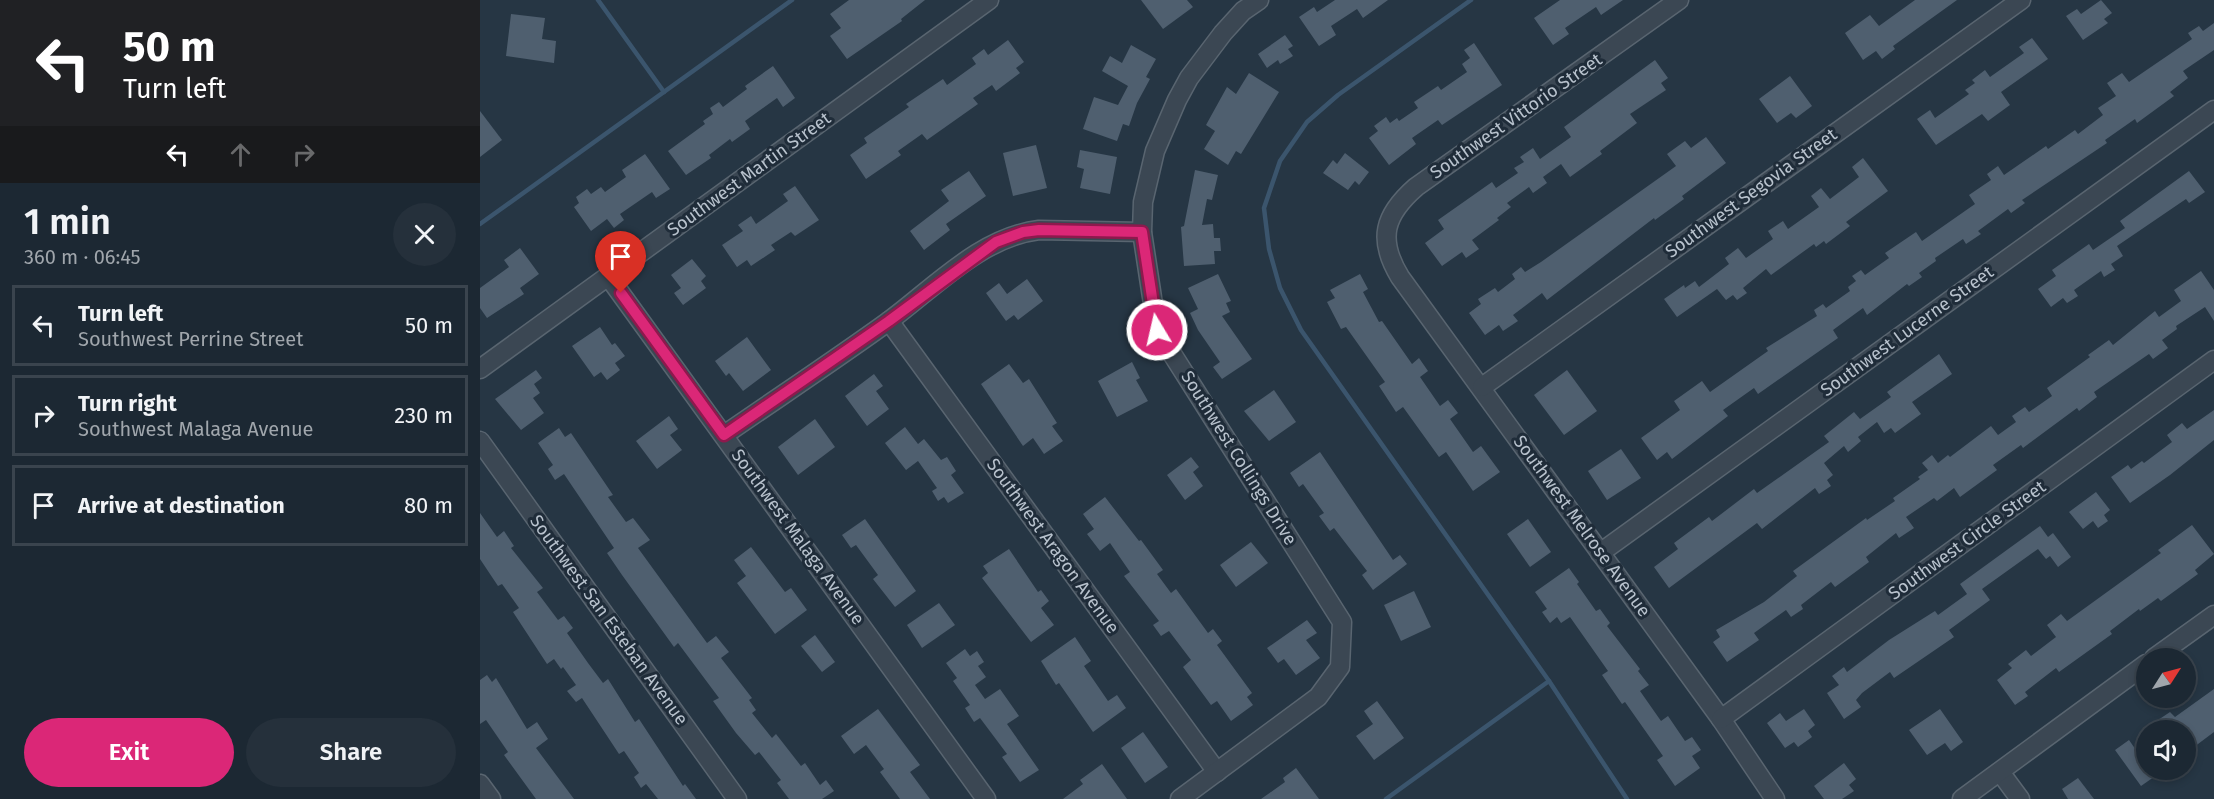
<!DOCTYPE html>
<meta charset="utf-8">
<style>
:root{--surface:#1c2833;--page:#25303b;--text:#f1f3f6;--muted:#a0a6ac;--line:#3a444e;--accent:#db2777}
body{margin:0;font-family:"Fira Sans",sans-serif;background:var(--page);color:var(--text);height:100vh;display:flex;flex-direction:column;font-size:22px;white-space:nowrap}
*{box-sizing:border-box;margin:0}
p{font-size:20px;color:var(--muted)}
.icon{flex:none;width:33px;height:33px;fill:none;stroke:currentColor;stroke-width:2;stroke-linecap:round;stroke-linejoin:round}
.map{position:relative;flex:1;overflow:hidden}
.side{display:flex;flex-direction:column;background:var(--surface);width:480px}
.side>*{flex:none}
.banner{background:#202124;color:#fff;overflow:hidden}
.needle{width:39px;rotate:54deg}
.fabs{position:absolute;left:1656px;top:648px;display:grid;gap:12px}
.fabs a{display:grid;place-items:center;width:60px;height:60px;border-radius:50%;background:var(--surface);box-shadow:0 3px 9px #0003,0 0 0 2px var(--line);font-size:30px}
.pin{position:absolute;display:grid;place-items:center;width:51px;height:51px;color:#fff;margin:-62px -26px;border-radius:50% 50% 50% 0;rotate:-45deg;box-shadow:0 0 6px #0007}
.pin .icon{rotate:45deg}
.me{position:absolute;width:66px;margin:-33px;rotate:351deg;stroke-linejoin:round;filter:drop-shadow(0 0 4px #0008)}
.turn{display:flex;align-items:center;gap:21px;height:126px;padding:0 24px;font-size:27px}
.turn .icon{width:78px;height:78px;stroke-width:2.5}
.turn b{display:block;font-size:42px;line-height:51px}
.lanes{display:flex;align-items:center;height:57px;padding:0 24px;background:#0003;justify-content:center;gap:30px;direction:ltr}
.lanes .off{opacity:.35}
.round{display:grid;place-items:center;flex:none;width:63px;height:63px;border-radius:32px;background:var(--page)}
.head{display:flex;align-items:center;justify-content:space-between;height:102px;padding:0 24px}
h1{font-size:36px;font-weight:600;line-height:45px}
.button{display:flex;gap:12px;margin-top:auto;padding:12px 24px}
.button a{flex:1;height:69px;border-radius:36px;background:var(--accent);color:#fff;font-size:24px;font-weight:600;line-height:69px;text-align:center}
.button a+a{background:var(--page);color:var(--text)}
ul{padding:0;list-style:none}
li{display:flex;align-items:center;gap:18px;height:81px;margin:0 12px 9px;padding:0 12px;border:3px solid var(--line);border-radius:0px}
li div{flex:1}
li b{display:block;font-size:22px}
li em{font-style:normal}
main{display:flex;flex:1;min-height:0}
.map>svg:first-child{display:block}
</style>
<main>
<section class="side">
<div class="banner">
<div class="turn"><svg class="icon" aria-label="left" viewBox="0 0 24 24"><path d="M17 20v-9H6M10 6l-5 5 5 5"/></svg><div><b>50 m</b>Turn left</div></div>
<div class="lanes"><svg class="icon" aria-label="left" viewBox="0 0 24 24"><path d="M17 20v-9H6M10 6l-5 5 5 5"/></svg><svg class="icon off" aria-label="ahead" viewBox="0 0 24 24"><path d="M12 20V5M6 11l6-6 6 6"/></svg><svg class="icon off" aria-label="right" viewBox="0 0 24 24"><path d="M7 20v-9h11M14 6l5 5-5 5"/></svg></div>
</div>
<div class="head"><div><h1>1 min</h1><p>360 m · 06:45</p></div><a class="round"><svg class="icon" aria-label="close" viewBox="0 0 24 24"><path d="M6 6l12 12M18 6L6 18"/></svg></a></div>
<ul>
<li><svg class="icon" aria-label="left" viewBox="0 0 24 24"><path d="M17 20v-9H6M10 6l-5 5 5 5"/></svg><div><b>Turn left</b><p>Southwest Perrine Street</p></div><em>50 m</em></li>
<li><svg class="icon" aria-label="right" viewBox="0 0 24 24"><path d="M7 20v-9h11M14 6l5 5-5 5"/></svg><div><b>Turn right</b><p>Southwest Malaga Avenue</p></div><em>230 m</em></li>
<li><svg class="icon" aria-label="arrive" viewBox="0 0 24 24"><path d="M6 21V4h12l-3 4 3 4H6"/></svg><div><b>Arrive at destination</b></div><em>80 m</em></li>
</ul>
<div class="button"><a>Exit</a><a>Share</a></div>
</section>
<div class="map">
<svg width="1734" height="799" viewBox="0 0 1734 799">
<rect width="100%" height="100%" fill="#263644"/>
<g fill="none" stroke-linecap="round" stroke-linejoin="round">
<!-- stream -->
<g stroke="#3b556d" stroke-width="4.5">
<polyline points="118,0 184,92"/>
<polyline points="991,0 858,95 827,122 800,161 784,208 789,249 800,288 821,330 1069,681 1147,799"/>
<polyline points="0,224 312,0"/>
<polyline points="906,799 1069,681"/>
</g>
</g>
<!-- building -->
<g fill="#4f5f6f">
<polygon points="369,0 445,0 421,19 422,21 367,59 350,36 361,28 350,14"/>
<polygon points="661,0 707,0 713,7 683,29"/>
<polygon points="855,0 908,0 883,18 877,9 851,26 856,35 839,46 819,17 834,7 837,12"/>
<polygon points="1080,0 1143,0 1121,15 1116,7 1085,28 1089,34 1073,45 1054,18"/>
<polygon points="1435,0 1477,0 1413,46 1415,49 1402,59 1396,51 1383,60 1365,33 1390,15 1399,26"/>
<polygon points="1621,0 1632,13 1624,19 1628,23 1603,40 1586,16 1597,9 1601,14"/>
<polygon points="31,14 65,18 62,39 76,41 74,63 26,56"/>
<polygon points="1734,23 1734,50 1703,71 1708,78 1690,92 1694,96 1657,123 1655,119 1625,140 1627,143 1542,200 1545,203 1531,213 1528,209 1498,231 1501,234 1486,244 1483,239 1455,258 1456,261 1439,273 1442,277 1429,286 1427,284 1387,315 1383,308 1353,330 1358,338 1278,394 1274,388 1243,410 1248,416 1192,459 1187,452 1177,460 1161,438 1200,410 1194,401 1222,381 1230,392 1288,351 1286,348 1337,316 1334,310 1343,304 1346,308 1370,291 1368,287 1376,281 1372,276 1381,270 1385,275 1409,258 1405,253 1436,232 1442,241 1495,204 1489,195 1511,180 1507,174 1518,166 1524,175 1566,146 1568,149 1595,130 1598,134 1623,115 1618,108 1636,96 1627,83 1642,73 1649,82 1712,39 1708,33 1719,26 1723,31"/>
<polygon points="805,35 813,46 808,49 813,56 800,64 798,60 787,68 778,54"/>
<polygon points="1552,38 1568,59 1521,92 1530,105 1508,121 1502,114 1456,145 1437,119 1450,110 1455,118 1489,94 1485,90 1495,83 1492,80 1505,70 1510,77 1544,53 1539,47"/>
<polygon points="528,40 544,62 536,68 540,73 516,91 512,85 493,98 498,104 447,140 442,134 418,151 421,155 386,179 370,155 387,143 384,138 429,107 426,104 463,79 467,85 496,64 492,58 504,49 508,55"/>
<polygon points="994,43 1022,85 962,125 958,120 932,138 936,144 909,165 889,138 898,131 894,126 906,117 910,123 917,118 919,121 938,108 934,102 958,86 961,90 987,72 982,64 990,58 984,50"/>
<polygon points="651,45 676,59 666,77 670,79 657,103 649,126 643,124 637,141 603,129 614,97 638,105 648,86 622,71 630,56 642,63"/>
<polygon points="1175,60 1188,78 1181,83 1186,90 1150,114 1157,123 1120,151 1122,154 1090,177 1081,164 1063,177 1067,183 1053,193 1049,187 1027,203 1031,207 1017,218 1019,220 992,240 999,249 986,258 982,252 962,266 945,243 964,229 958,220 1012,182 1016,188 1038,173 1034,168 1044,162 1040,157 1053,148 1060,159 1091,137 1084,127"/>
<polygon points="293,66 315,98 303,107 297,98 265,121 270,129 252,142 250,139 229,155 231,158 206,175 188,151 225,124 223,121 233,114 230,108 239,102 243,107 267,89 265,86"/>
<polygon points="769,73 799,92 761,154 756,151 748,165 724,149 735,131 726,125 747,87 756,94"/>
<polygon points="1310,76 1332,106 1316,118 1311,113 1297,123 1279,99"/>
<polygon points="0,111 22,140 0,157"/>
<polygon points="1226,137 1246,163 1202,196 1204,199 1175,220 1174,218 1067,300 1062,293 1033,315 1038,321 1023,331 1019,325 1005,335 989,313 1001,304 998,299 1015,288 1018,292 1035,279 1032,274 1041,267 1045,272 1061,262 1196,166 1187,154 1205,141 1211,148"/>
<polygon points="556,145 567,188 533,196 523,153"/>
<polygon points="600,150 637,157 630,194 600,188 604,169 597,167"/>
<polygon points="865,153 889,172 879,185 875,181 868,190 843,173 853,160 857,164"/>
<polygon points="165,154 190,189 176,198 172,192 140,214 144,220 134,228 127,219 111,231 94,207 99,203 96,197 107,189 111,194 121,187 125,192 146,177 142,170"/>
<polygon points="1383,158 1408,191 1366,222 1370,226 1346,244 1344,241 1336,247 1334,244 1291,275 1286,269 1263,288 1267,293 1257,300 1253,295 1246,300 1237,289 1197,317 1184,299 1204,285 1205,288 1215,281 1219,287 1249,264 1245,258 1258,248 1266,258 1293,239 1288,231 1303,221 1308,229 1339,207 1331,196 1341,188 1350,199 1379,177 1372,167"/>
<polygon points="715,170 738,175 732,200 727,199 722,225 733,224 734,238 740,238 741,251 734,251 735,264 704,266 701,227 704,226"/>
<polygon points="489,171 506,196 466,224 470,230 444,250 430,231 469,201 461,190"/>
<polygon points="1709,171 1725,192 1709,203 1706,199 1637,246 1643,256 1631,264 1635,270 1624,277 1621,271 1594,290 1598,296 1587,303 1583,298 1571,307 1558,289 1576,276 1572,270 1609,244 1613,250 1645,228 1640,221"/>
<polygon points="315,186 339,220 315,236 311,232 291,245 295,250 271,266 267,260 257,267 242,245 263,231 258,225 271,216 276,224 308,201 303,194"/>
<polygon points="40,248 59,274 40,288 44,294 7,318 0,308 0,288 29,267 24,260"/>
<polygon points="212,259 226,276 221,281 226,288 203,305 194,293 201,288 191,275"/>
<polygon points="1721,271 1734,290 1734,321 1725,307 1696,326 1697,329 1682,340 1688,348 1673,359 1669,354 1614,392 1617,397 1599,411 1597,408 1543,448 1541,445 1513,465 1517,470 1480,497 1474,488 1457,501 1454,498 1426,517 1434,528 1419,538 1416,533 1386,557 1389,562 1355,587 1351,582 1321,605 1323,609 1311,617 1306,610 1274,633 1279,640 1247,662 1233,642 1240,637 1236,630 1284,602 1317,576 1313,571 1386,518 1387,520 1415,501 1413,498 1440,479 1438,477 1448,470 1442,463 1452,455 1458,463 1468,455 1470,457 1511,426 1518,435 1536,422 1532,416 1545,407 1549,412 1572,396 1567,388 1610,357 1608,355 1629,340 1633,345 1675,311 1679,317 1701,301 1694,290"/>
<polygon points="738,274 751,301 746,303 750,312 742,316 772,359 742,379 733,367 740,362 718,330 710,313 718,309 708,288"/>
<polygon points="880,274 888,289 883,292 899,322 902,321 932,364 939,358 948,371 940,377 960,406 968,400 978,413 970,419 993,452 1001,446 1020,472 993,491 966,452 959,457 923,407 916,412 899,386 905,382 866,327 861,329 847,302 855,298 850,290"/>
<polygon points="547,279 563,301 538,320 534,315 526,321 506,293 519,283 527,294"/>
<polygon points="120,327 132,345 135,343 145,356 135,363 140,370 127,380 121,372 114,377 92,346"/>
<polygon points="267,337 291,370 263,391 249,373 246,376 235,361"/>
<polygon points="1459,354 1472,374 1432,402 1441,414 1415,433 1411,428 1404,433 1397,422 1378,437 1381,441 1368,452 1364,446 1344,463 1353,475 1347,480 1351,486 1339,494 1335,488 1282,529 1277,523 1189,588 1174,567 1198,549 1194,543 1229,517 1232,521 1274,489 1277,493 1349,442 1344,436 1374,412 1380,419 1411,397 1407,392"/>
<polygon points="652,362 660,378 656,380 668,401 637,417 618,381"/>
<polygon points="529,364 543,383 549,379 577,423 572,426 583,441 564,454 553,438 543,446 501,384"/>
<polygon points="56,370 62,378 54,384 60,393 53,398 64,413 41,430 15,399"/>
<polygon points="1087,370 1117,411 1084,435 1054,395"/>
<polygon points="394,374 403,386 396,391 409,409 387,426 365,396"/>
<polygon points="794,390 816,422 789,441 764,411"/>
<polygon points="1734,410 1734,440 1690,475 1650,503 1631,477 1648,465 1651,469 1662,461 1664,463 1692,442 1687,435 1702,423 1707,429"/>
<polygon points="189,416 198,429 190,435 202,450 177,469 156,441"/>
<polygon points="335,419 355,447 318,475 298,447"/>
<polygon points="425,427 438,444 444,439 461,460 467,457 476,471 471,475 484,493 468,503 464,497 458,501 452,491 457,488 438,461 426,470 405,443"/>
<polygon points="79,428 85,437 91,433 133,495 128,497 146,522 153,518 170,540 158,548 227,643 236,636 249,652 241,658 272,698 269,700 276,710 272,713 292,738 296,734 321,766 325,763 340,785 346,780 354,791 342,799 309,799 297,783 301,780 279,752 275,755 256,733 233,701 239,698 198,643 194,647 142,575 127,553 134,548 84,474 75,480 68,469 73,465 58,443"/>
<polygon points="1141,449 1161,478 1127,500 1108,471"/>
<polygon points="840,452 913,560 920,555 927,564 893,590 882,575 887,571 854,528 850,531 839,516 844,513 823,484 819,487 810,473"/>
<polygon points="711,457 719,467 713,472 723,486 705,500 687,475"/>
<polygon points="1616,492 1630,510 1624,515 1628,521 1618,528 1613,521 1603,529 1589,512"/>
<polygon points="625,497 659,541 661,540 683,570 677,574 691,593 696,589 728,633 733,629 742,641 737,645 772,693 767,697 773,705 751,721 737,701 731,705 703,667 711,660 689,631 681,636 673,625 679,621 644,576 650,572 630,543 620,551 607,534 614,529 603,514"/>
<polygon points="0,513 17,537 24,531 34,546 31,548 63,588 57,592 78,620 84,616 93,628 87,633 108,663 123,683 128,679 155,722 159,719 203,786 205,784 216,799 178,799 166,784 161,788 154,777 159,773 144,751 139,754 102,698 96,702 87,691 96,685 83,667 81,669 74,659 67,664 33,612 39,608 22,584 18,586 0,559"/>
<polygon points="385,519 436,591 415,607 393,579 398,575 376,545 371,548 362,535"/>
<polygon points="1048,519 1071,552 1050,567 1027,534"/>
<polygon points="1712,525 1734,554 1715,570 1718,574 1681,601 1678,598 1660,611 1659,609 1630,631 1632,634 1579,672 1576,668 1545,692 1548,696 1535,705 1517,680 1532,668 1528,664 1546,650 1551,656 1576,637 1567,625 1581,614 1587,621 1681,553 1678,550"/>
<polygon points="1560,526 1568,537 1573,533 1591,557 1578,567 1570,556 1566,559 1558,549 1502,589 1510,600 1469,630 1474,637 1414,678 1410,672 1382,693 1376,700 1381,707 1364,719 1347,693 1359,685 1352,676 1364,667 1367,672 1409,640 1455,611 1458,615 1487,594 1480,584"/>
<polygon points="771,542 788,563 756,587 740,565"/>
<polygon points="271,547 305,592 311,588 327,610 295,634 257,583 266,576 254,560"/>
<polygon points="529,549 558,592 561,590 569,601 561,608 574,625 551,642 502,578 508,573 503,566"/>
<polygon points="1089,568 1099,582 1097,584 1116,611 1120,609 1130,623 1127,626 1160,669 1158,671 1169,685 1160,691 1181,721 1188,716 1205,741 1212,737 1221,750 1212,756 1220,768 1195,786 1177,760 1183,756 1145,702 1142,704 1122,675 1128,671 1090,617 1081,623 1077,617 1070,623 1062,612 1067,609 1055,592"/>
<polygon points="934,591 951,627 921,641 904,605"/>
<polygon points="459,603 475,625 442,648 427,625"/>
<polygon points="827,620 837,633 826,640 840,658 816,675 804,659 798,663 787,648"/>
<polygon points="335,635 355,662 342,672 321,646"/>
<polygon points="595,637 611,661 604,666 628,701 637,695 646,708 613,732 579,683 576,685 561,661"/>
<polygon points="485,649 490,656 497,651 504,662 498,666 506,677 495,685 505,699 520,689 539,716 527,724 559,770 540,782 522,757 527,754 500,718 494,722 485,708 490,705 473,681 477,678 466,663"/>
<polygon points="7,675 12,682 16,678 47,729 57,722 68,739 56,748 94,799 56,799 24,755 28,752 6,720 0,724 0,680"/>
<polygon points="1734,689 1734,732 1706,753 1706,730 1681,730 1675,722 1690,712 1695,717"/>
<polygon points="897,701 924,738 894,760 876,736 893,724 884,711"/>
<polygon points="398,709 440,765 430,772 450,799 420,799 400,772 404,769 386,745 374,754 361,736"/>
<polygon points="1324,709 1335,725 1328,731 1332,737 1318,747 1314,742 1305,748 1287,723 1300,713 1306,721"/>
<polygon points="1460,709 1483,742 1471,751 1465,743 1447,755 1429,730"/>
<polygon points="663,732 688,767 665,783 641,748"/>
<polygon points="1649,740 1656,750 1666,743 1666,770 1684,770 1661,786 1635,750"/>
<polygon points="1364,763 1376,779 1369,785 1374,791 1362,799 1344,799 1334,786"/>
<polygon points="622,764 647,799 583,799 603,784 600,780"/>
<polygon points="816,768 839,799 781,799 805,782 803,778"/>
<polygon points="1598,778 1614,799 1588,799 1582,789"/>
</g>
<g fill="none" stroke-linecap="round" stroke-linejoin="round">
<defs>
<g id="minor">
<path d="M1199,0L936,187C904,215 897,239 920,277L1241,719L1295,799"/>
<polyline points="128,276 506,799"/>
<polyline points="409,321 737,772"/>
<polyline points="0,369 509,0"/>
<polyline points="1002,387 1541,0"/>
<path d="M244,435C299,397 355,360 409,321C455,287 501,237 559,230L662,232"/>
<polyline points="0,441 257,799"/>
<polyline points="1120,553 1734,110"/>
<polyline points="1674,658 1734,615"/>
<polyline points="1241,719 1734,360"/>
<polyline points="1520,772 1540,799"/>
<polyline points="0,784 11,799"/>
<polyline points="700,799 838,697 860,667 862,622 677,330 662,232 663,202 675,151 697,100 709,78 743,33 763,11 779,0"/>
<polyline points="1482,799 1666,664"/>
</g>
</defs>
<!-- minor casing -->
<use href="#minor" stroke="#596570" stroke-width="21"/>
<!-- minor -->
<use href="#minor" stroke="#3b4753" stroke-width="18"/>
</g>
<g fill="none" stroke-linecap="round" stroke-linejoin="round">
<defs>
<polyline id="route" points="141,293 244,435 409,321 516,242 543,232 559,230 662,232 677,330"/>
</defs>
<!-- route casing -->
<use href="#route" stroke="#8e194d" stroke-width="15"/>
<!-- route -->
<use href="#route" stroke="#db2777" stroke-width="10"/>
</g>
<g text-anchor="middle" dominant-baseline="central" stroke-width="6" stroke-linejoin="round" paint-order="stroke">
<!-- street labels -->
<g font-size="18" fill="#b8c2cd" stroke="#1f2c39">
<text transform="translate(1036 116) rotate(-35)">Southwest Vittorio Street</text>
<text transform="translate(269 174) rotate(-36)">Southwest Martin Street</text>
<text transform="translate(1271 193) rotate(-36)">Southwest Segovia Street</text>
<text transform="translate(1427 331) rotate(-36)">Southwest Lucerne Street</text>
<text transform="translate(759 458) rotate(58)">Southwest Collings Drive</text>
<text transform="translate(1102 526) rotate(54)">Southwest Melrose Avenue</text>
<text transform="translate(318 537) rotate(54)">Southwest Malaga Avenue</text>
<text transform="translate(1487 540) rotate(-36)">Southwest Circle Street</text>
<text transform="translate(573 546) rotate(54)">Southwest Aragon Avenue</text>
<text transform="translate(129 620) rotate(54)">Southwest San Esteban Avenue</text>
</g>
</g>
</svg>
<div class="fabs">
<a><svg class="needle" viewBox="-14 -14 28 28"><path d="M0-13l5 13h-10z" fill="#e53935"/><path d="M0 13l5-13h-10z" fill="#a0a6ac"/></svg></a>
<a><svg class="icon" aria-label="sound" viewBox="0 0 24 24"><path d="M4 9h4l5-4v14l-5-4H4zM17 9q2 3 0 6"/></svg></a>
</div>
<div class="pin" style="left:141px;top:293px;background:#d93025"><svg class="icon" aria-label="arrive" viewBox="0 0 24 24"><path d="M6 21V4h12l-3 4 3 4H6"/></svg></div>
<svg class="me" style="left:677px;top:330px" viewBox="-20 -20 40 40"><circle r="17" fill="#db2777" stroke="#fff" stroke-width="3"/><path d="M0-11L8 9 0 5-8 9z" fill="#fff"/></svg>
</div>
</main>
